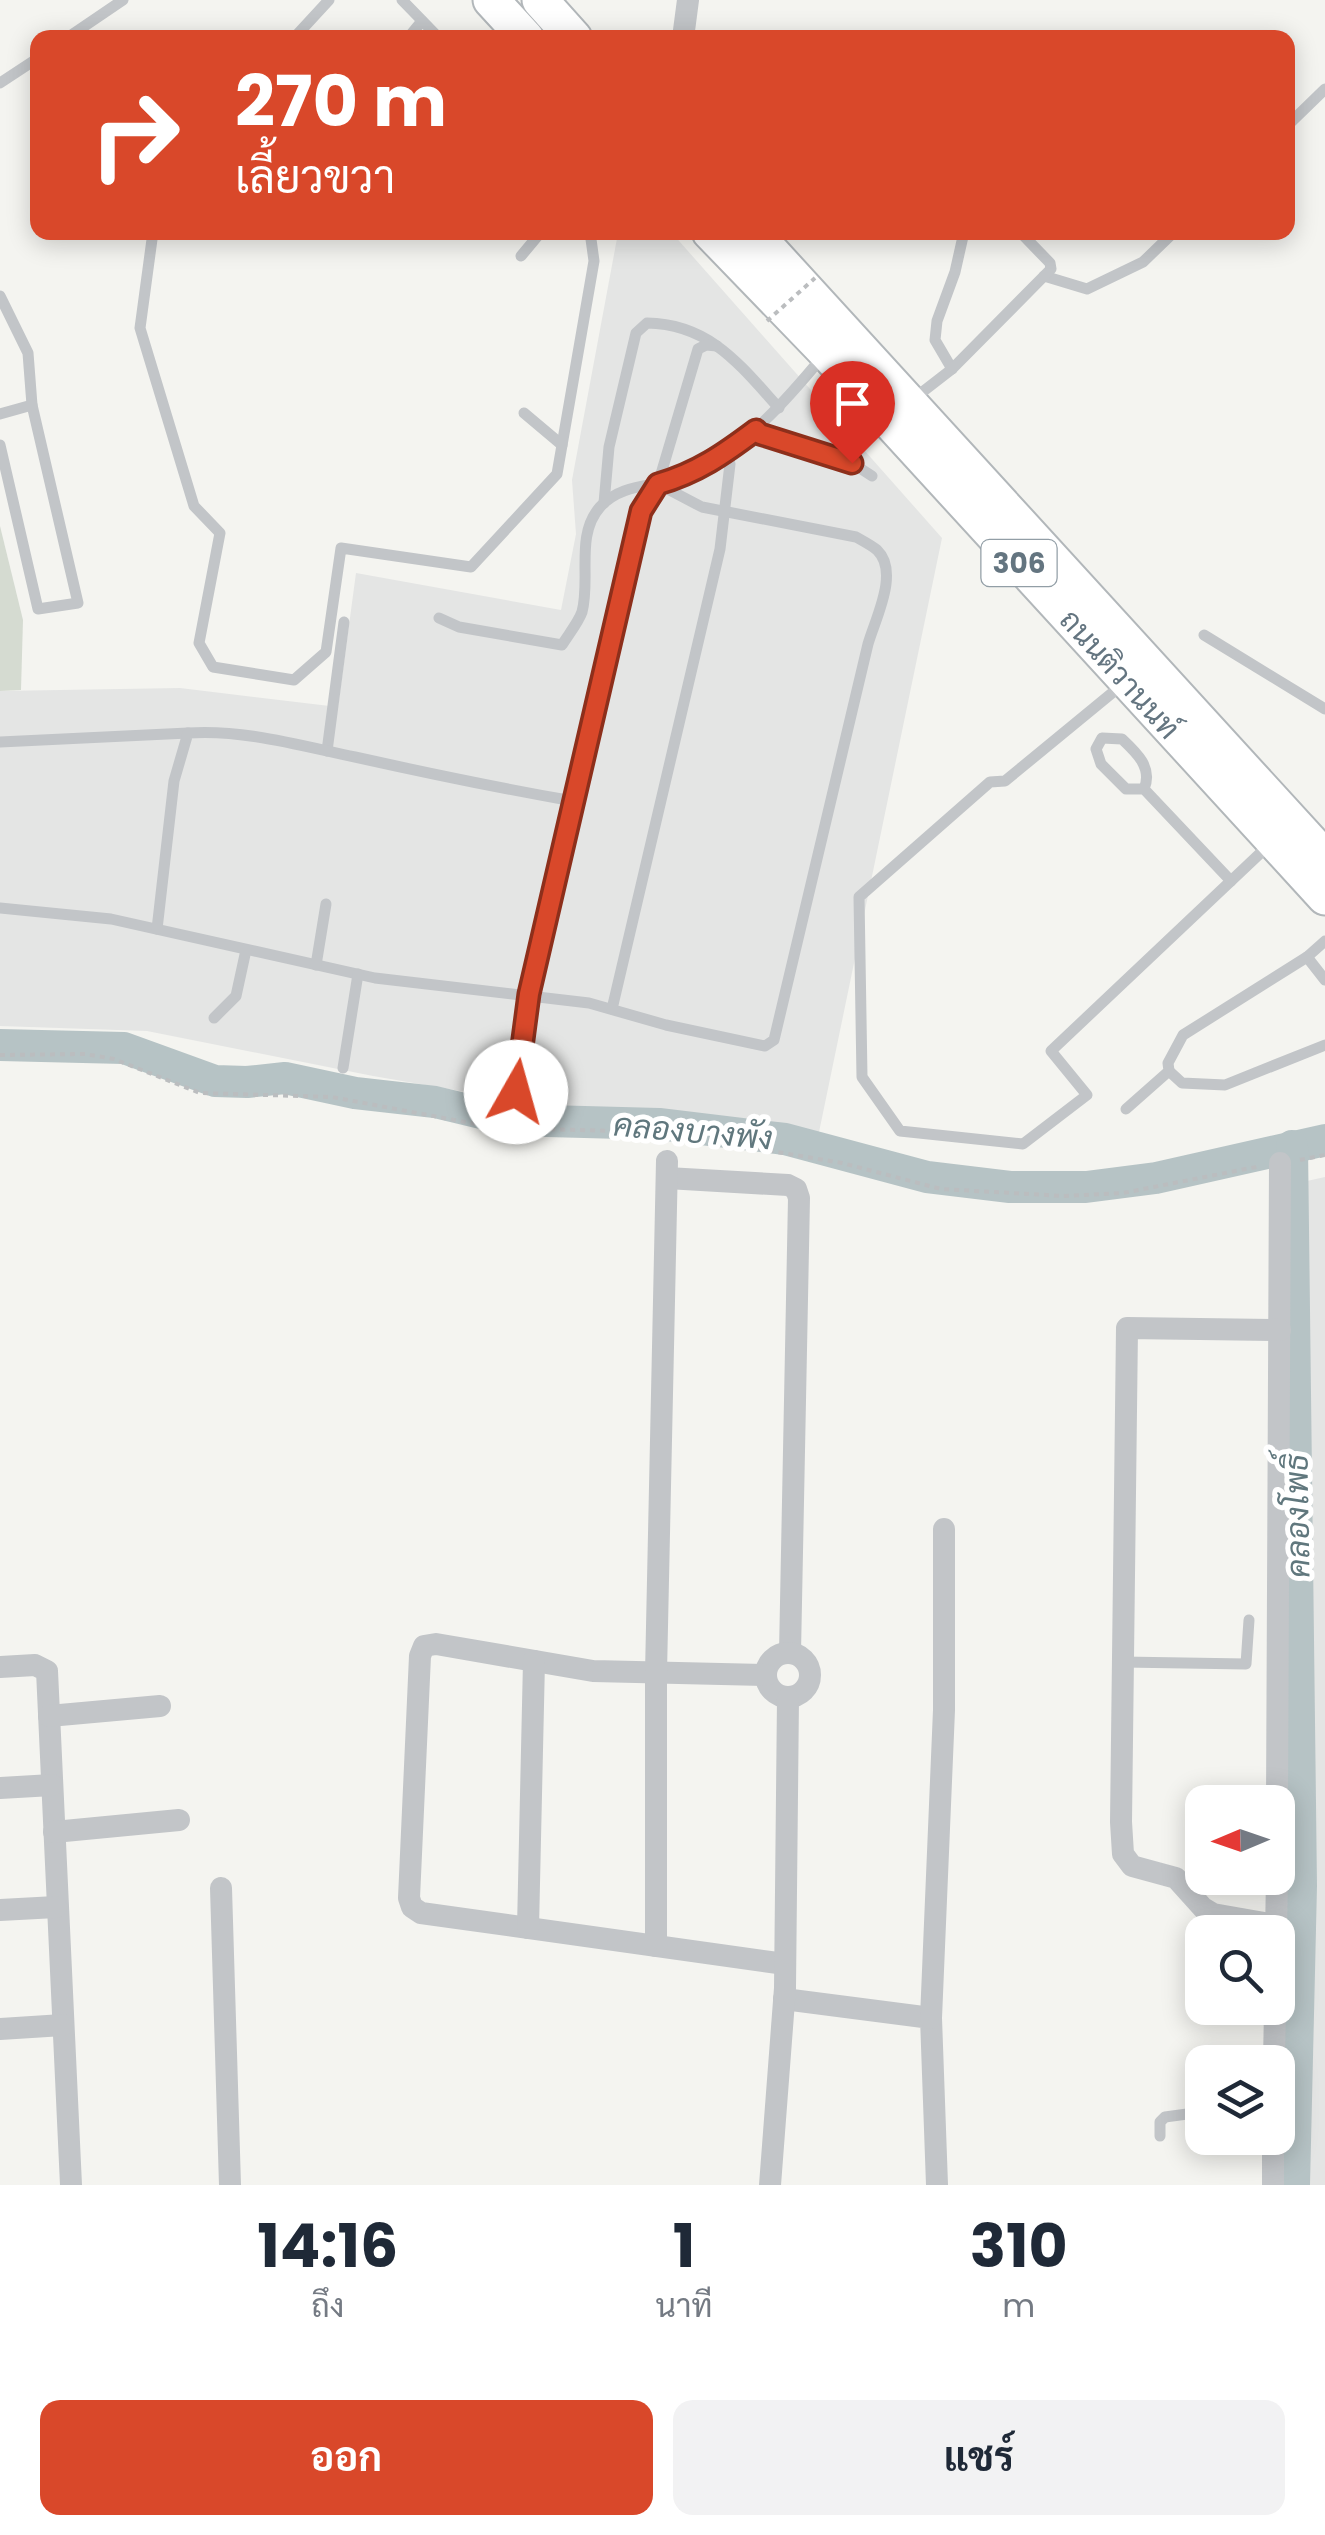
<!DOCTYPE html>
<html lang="th">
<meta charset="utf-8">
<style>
:root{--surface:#fff;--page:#f2f2f3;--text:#1f2937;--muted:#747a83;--accent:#d9482a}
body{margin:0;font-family:Poppins,Sarabun,sans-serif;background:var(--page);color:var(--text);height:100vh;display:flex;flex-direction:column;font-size:38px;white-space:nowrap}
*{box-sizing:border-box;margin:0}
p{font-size:32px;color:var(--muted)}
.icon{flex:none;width:55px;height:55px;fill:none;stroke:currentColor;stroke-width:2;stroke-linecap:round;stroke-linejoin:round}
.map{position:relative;height:2185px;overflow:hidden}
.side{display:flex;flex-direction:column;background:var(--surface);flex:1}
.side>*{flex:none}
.hud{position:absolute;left:30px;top:30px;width:1265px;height:210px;border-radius:20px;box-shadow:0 5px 25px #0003;background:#d9482a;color:#fff;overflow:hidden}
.needle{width:65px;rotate:268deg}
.fabs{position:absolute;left:1185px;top:1785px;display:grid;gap:20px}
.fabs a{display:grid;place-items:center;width:110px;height:110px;border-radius:20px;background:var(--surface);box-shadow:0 5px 25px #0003;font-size:50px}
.pin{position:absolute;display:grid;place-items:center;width:85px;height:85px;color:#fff;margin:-102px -42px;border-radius:50% 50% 50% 0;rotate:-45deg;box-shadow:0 0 10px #0007}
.pin .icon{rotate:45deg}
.me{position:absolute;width:110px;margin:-55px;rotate:7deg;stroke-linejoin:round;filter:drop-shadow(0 0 8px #0008)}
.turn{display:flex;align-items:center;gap:35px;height:210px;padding:0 40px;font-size:45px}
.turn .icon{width:130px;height:130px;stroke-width:2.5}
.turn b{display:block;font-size:70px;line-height:85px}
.eta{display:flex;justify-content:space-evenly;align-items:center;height:170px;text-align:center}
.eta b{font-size:60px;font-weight:700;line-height:70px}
.button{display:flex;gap:20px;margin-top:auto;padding:20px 40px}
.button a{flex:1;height:115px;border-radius:20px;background:var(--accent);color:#fff;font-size:40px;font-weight:700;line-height:115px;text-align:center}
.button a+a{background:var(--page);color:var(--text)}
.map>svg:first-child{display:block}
</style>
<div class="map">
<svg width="1325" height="2185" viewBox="0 0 1325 2185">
<rect width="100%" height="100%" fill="#f4f4f0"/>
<!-- built -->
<g fill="#e4e5e4">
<polygon points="618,233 672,233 942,538 818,1137 565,1109 373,1076 147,1031 0,1026 0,691 180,688 338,707 356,573 561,610 576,534 572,480"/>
<polygon points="1325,1177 1325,2185 1300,2185 1307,1181"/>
</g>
<!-- green -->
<polygon fill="#d5dbd1" points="0,526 23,620 21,690 0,691"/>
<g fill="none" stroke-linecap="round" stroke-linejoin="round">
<!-- river -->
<g stroke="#b6c3c5" stroke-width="32">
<polyline points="0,1045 124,1048 215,1081 247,1082 285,1078 355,1093 435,1102 510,1120 659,1124 785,1139 927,1177 1010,1187 1086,1187 1156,1178 1325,1140"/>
<polyline points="1292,1146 1301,1886 1294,2185"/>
</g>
<defs>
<g id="primary">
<polyline points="491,0 526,38"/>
<polyline points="540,0 574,38"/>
<polyline points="710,232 826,352 1325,897"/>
<polyline points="753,232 1325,858"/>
</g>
</defs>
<!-- primary casing -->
<use href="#primary" stroke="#b2b7ba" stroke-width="39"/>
<!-- path -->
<g stroke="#bbbdbf" stroke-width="4" stroke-dasharray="5 5" stroke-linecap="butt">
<polyline points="0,1055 85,1054 114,1059 200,1093 332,1097 497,1128 659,1132 842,1163 941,1189 1064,1196 1123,1193 1261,1166"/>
<polyline points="1300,1160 1325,1155"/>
</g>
<!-- service -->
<g stroke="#c2c5c8" stroke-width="11">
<polyline points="402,0 439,38"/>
<polyline points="67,38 123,0"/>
<polyline points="294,38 329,0"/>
<polyline points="408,38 422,21"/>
<polyline points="0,83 38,58"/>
<polyline points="1288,125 1325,89"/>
<polyline points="153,232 140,328 194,506 220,533 199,643 213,667 294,680 326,652 341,548 471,567 557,474 594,261 590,232"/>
<polyline points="521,256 541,232"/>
<polyline points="1044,276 1087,289 1143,262 1174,232"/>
<polyline points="0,296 28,353 32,405 78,603 38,609 0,445"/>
<polyline points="952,369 935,340 937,321 955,272 964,232"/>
<polyline points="912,400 952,369 1051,269 1050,263 1020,232"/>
<polyline points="524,413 562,445"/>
<polyline points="0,414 32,405"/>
<polyline points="755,429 760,434 821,451 852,463 872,476"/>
<path d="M604,503L609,447L636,333L647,323C710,324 740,365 779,408"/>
<path d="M439,618L459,627L562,645C568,635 578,623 582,612C591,579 575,535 600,507C624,480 661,489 692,473C746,446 785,402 823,356"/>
<polyline points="1204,635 1325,709"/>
<polyline points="1123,684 1005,781 990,782 859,897 862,1077 900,1131 1023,1144 1087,1095 1051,1051 1270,844"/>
<polyline points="0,742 188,733"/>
<polyline points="327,751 344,622"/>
<path d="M1144,789C1153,768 1137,753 1122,739L1102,738L1096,749L1101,764L1126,789H1144L1231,881"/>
<path d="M0,908L111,919L375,978L589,1003L666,1025L765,1046L774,1040L868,644C875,619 900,572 877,550C871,545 863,541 856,537L702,507L658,484"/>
<path d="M157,929L174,781L188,733C243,729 302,746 355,757C427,773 499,788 573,801"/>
<polyline points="1307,957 1325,980"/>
<polyline points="316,965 326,904"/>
<polyline points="612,1009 720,549 730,464 727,451"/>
<polyline points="214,1018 236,996 246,950"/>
<polyline points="343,1068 358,974"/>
<polyline points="1169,1071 1182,1083 1225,1085 1325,1045"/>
<polyline points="516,1092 529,994 641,511 658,484 698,349 706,345 717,346"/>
<polyline points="1126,1109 1169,1071 1168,1063 1183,1035 1307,957 1325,941"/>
<polyline points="1123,1662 1246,1664 1249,1620"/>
<polyline points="1160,2136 1160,2122 1165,2117 1202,2112"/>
</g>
<!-- minor -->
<g stroke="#c2c5c8" stroke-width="22">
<polyline points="683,38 688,0"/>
<polyline points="667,1178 788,1185 796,1189 799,1198 790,1653"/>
<circle cx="788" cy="1675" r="22"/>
<polyline points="0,1667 35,1665 47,1671 71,2185"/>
<polyline points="766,1675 593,1671 436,1644 424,1646 420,1656 409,1898 412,1907 421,1913 785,1964"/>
<polyline points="49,1716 160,1706"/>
<polyline points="0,1788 52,1785"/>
<polyline points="1277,1802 1280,1163"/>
<polyline points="54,1832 179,1820"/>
<polyline points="221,1888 230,2185"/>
<polyline points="0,1910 56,1907"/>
<polyline points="1276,1925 1213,1914 1203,1908 1176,1878 1132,1866 1123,1854 1121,1822 1127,1328 1280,1330"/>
<polyline points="528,1928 534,1661"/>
<polyline points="1276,1932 1277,1878"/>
<polyline points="656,1946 656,1673 667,1161"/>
<polyline points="784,1999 931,2018 937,2185"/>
<polyline points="931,2018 944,1710 944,1529"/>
<polyline points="0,2029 63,2025"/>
<polyline points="1274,2062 1275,2008"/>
<polyline points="770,2185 785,1988 788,1698"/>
<polyline points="1273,2185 1273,2138"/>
</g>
<!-- primary -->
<use href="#primary" stroke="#fff" stroke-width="35"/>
<!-- path-bridge -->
<polyline stroke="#bbbdbf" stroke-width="4" stroke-dasharray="5 5" stroke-linecap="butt" points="767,321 815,278"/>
</g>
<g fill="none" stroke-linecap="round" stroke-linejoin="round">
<defs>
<path id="route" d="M516,1092L529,994L641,511L658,484C697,473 724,454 756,430L760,434L852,463"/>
</defs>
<!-- route casing -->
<use href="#route" stroke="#8d2f1b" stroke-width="25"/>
<!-- route -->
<use href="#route" stroke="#d9482a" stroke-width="18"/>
</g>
<g text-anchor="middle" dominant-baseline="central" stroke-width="10" stroke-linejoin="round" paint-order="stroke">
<!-- shield labels -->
<rect fill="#fff" stroke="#929ea6" stroke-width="2.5" x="981.5" y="540" width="75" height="46" rx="8"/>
<g font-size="28" font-weight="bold" fill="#647580">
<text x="1019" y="563">306</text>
</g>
<!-- street labels -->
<g font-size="30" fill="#647580" stroke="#fff">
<text transform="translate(1120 674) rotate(48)">ถนนติวานนท์</text>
</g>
<!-- water labels -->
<g font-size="32" font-style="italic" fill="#60777d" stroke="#fff">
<text transform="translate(693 1131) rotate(5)">คลองบางพัง</text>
<text transform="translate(1297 1516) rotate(-91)">คลองโพธิ์</text>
</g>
</g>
</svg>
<div class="fabs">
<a><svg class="needle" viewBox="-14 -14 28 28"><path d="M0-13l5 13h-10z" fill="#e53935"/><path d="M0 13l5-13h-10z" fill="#747a83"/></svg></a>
<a><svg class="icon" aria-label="search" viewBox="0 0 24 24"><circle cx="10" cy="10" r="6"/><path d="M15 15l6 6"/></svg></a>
<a><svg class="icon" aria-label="layers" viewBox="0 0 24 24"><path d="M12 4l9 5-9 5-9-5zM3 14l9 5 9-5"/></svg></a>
</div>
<div class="pin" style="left:852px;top:463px;background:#d93025"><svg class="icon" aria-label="arrive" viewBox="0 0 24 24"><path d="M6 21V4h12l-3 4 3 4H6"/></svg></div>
<svg class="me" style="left:516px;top:1092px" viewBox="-20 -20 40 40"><circle r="19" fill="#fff"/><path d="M0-13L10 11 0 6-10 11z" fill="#d9482a"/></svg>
<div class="hud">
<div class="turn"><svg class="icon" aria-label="right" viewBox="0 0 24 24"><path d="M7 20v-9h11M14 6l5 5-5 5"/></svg><div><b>270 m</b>เลี้ยวขวา</div></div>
</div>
</div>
<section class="side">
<div class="eta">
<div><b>14:16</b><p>ถึง</p></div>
<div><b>1</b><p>นาที</p></div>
<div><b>310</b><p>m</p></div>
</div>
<div class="button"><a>ออก</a><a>แชร์</a></div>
</section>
